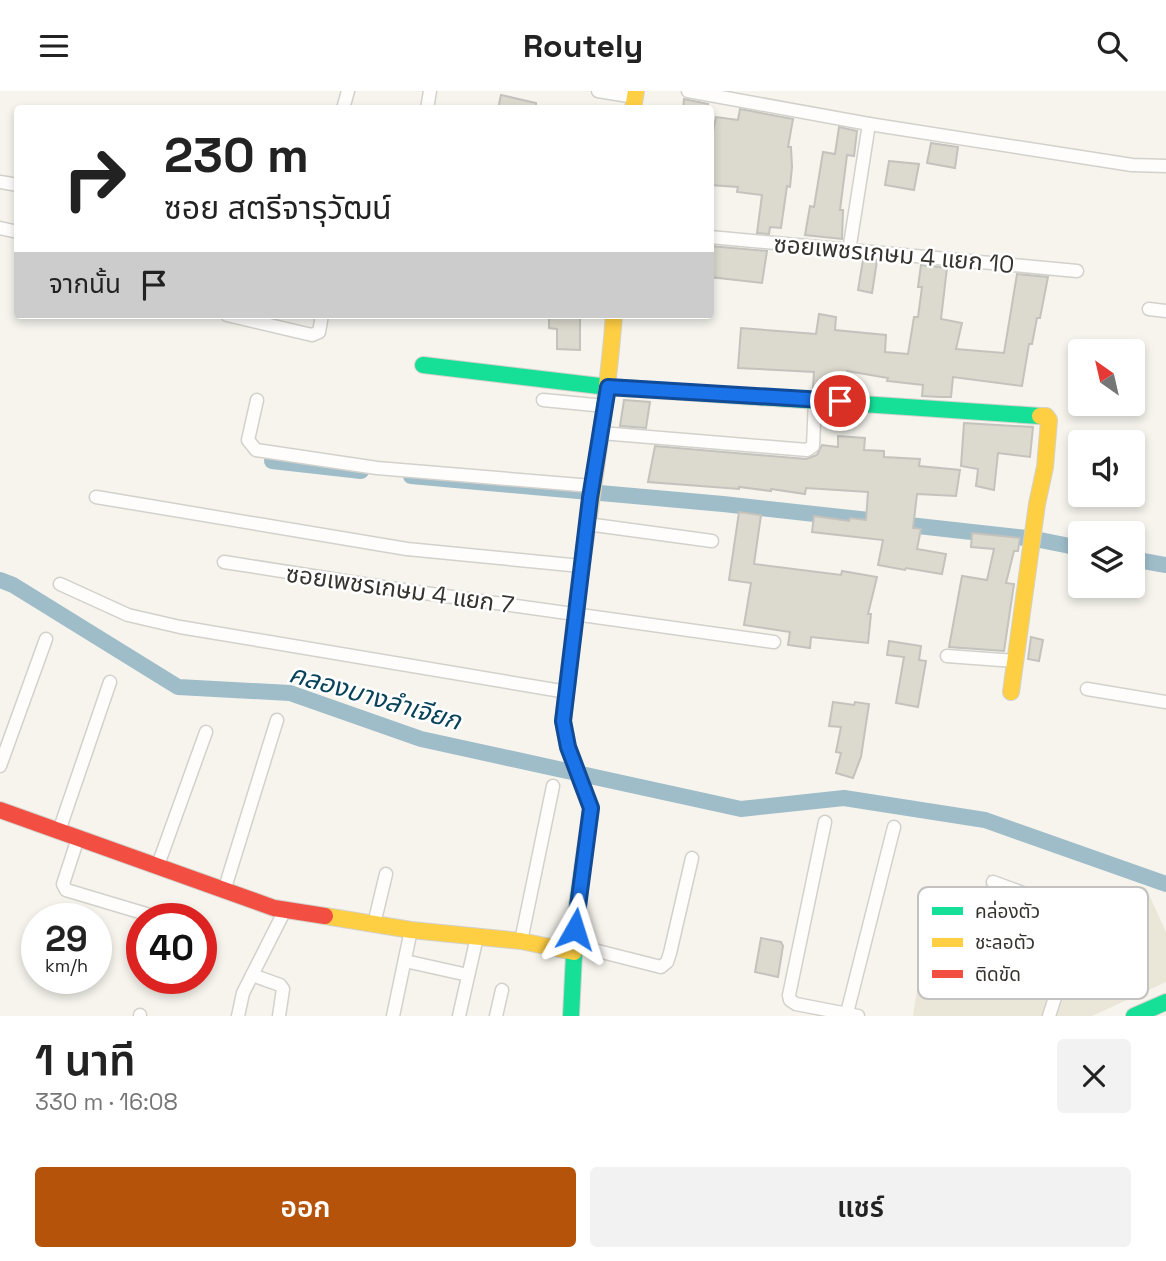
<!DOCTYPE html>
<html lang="th">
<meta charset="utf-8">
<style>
:root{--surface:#fff;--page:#f2f2f2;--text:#222;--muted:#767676;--accent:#b45309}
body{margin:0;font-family:"Space Grotesk","Noto Sans Thai",sans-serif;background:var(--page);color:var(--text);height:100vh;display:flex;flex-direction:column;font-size:26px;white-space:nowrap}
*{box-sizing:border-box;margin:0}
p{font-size:23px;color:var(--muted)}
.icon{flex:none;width:38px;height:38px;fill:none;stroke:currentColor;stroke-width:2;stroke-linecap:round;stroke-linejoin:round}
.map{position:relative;height:925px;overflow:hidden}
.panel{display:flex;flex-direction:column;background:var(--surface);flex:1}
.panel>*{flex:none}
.top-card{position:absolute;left:14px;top:14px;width:700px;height:214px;border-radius:7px;box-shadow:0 4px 10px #0003;background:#fff;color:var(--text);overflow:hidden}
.needle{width:46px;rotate:326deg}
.fabs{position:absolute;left:1068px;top:248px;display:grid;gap:14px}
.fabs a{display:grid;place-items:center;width:77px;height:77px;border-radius:7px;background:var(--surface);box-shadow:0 4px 10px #0003;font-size:35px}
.speed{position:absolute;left:21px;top:812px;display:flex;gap:14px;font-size:35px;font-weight:700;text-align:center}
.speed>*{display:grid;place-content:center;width:91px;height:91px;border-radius:50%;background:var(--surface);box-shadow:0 4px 10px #0003;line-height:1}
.speed small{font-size:18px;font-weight:400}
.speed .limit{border:10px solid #d22;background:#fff;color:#111}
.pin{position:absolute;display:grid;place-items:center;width:60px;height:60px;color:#fff;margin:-30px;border:4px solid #fff;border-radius:50%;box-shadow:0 2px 7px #0007}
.me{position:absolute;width:77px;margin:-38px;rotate:6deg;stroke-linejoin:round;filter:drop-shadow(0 0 5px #0008)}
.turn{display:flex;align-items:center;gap:24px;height:147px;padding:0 35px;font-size:32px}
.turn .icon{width:91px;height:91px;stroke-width:2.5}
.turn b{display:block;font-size:49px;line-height:60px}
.then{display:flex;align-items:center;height:66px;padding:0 35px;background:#0003;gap:14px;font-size:26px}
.round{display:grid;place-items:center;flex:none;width:74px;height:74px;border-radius:7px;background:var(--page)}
.summary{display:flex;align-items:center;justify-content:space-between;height:119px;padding:0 35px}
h1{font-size:42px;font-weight:600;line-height:52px}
.cta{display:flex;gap:14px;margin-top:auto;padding:14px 35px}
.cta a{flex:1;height:80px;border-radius:7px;background:var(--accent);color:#fff;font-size:28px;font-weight:600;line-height:80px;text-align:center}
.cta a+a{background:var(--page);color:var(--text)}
header{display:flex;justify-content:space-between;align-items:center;height:91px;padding:0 35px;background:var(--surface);font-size:32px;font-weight:600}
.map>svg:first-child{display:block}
</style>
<header><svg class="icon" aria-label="menu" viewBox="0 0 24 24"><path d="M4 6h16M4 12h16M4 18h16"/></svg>Routely<svg class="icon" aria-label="search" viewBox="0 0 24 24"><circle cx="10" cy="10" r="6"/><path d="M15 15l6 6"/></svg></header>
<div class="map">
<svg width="1166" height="925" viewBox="0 0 1166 925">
<rect width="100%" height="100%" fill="#f6f4ed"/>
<!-- built -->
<polygon fill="#eae6d8" points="988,783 1088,820 1146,797 1166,841 1166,891 1092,925 913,925 924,853 969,866"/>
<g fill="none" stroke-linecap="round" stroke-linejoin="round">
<!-- canal -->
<g stroke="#9fbcc9" stroke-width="16">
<polyline points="272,370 361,380"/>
<polyline points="411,385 723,413 869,429"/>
<polyline points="891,432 1035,448 1080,457"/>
<polyline points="1132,468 1166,474"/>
<polyline points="0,489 13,494 178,596 290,602 421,648 741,718 844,707 985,729 1166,793"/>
</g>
</g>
<!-- building -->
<g fill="#dcd9ce" stroke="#c4c2bd" stroke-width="2">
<polygon points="501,4 536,12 536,18 498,18"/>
<polygon points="684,8 708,13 707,18 683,18"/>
<polygon points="740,18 793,28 788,56 791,56 792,76 790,96 787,95 781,137 770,136 769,143 757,142 762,104 737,101 738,96 710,94 710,56 716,26 738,29"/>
<polygon points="839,36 857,40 854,65 847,64 840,119 843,119 842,148 805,144 810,115 814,116 823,61 835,63"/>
<polygon points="931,52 958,56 955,77 927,72"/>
<polygon points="889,70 919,73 914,99 885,94"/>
<polygon points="710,155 767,160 762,192 710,186"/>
<polygon points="863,169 877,170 872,202 858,199"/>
<polygon points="921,174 947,177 941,228 962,232 956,258 1004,262 1017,183 1048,186 1040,227 1037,227 1032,253 1029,253 1022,295 953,286 951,306 941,306 922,305 923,294 887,290 888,287 847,280 846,299 813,297 814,281 738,277 741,237 816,243 819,223 836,226 835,239 886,244 885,261 908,263 914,226 918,226 922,196 918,196"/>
<polygon points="549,224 580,224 580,259 557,258 557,238 549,237"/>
<polygon points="624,309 650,311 646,337 620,335"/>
<polygon points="964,332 1033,336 1030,366 998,362 994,399 976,395 978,378 961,375"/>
<polygon points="838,345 865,347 864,359 884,360 884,366 920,368 919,375 960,379 956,405 917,403 913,437 921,438 917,458 946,463 942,483 906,477 905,479 878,474 883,449 812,441 814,425 849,430 850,427 866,429 868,401 806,397 805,403 771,398 771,400 739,396 739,398 648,391 655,355 806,368 817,364 822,354 838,356"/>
<polygon points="739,421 761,424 754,473 841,484 842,480 877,486 868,523 871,523 868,552 811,546 810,557 788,554 790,541 744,534 751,492 729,489"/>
<polygon points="972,442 1020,447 1018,460 1014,460 1006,492 1014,493 1004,560 949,556 962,485 987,489 994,458 971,456"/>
<polygon points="1031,546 1043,549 1039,570 1028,568"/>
<polygon points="889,550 921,555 919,569 926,570 918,616 896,612 904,566 887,564"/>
<polygon points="833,611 854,614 855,611 869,613 861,666 853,687 836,682 841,662 836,661 841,636 829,635"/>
<polygon points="761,847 781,851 783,855 778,886 755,881"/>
</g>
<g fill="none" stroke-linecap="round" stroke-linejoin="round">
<defs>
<g id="street">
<polyline points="598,0 635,6"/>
<polyline points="688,0 869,33 1132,74 1166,75"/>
<polyline points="343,18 348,0"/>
<polyline points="427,18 430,0"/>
<polyline points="0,91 18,94"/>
<polyline points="0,137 18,141"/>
<polyline points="710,146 1077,180"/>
<polyline points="849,160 869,33"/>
<polyline points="1149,218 1166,220"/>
<polyline points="227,224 312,244 319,241 322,224"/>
<polyline points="257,309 248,349 256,359 377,377 592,395"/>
<polyline points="543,309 605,315"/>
<polyline points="601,342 807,359 813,355 815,309"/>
<polyline points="96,406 407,458 581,475"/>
<polyline points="587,433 712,450"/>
<polyline points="224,471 396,498 774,551"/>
<polyline points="60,493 128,524 180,536 567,601"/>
<polyline points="947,565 1015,570"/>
<polyline points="1087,598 1166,611"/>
<polyline points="0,675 46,548"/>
<polyline points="825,731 789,904 790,909 796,913 858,925"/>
<polyline points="59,740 110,591"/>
<polyline points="78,747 63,793 66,799 163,828"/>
<polyline points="158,774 206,641"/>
<polyline points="993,791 1072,820 1078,828 1078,835 1049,925"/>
<polyline points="224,800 277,629"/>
<polyline points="374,833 386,783"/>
<polyline points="521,850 553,695"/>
<polyline points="574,854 661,876 667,871 670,862 692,767"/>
<polyline points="405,870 468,884"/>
<polyline points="252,884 280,894 283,898 279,925"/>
<polyline points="847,922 894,736"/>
<polyline points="140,925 140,924"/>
<polyline points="238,925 243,902 285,819"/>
<polyline points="393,925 411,839"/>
<polyline points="459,925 477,846"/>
<polyline points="496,925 502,899"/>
</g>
<g id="fast">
<polyline points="423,274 608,296 1040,325"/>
<polyline points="571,925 576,822 591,717 568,656 563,630 578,503"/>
<polyline points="1134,925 1166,911"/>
</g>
<g id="slow">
<polyline points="633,18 636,0"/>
<path d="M578,503C590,410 607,317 614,224"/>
<polyline points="1011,601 1037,413 1045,376 1049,329 1046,325 1040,325"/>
<polyline points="325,825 411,839 521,850 574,861"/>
</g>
<polyline id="jam" points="0,719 274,817 325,825"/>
</defs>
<!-- street casing -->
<use href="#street" stroke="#d3d1cb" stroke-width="15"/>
<!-- fast casing -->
<use href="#fast" stroke="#d3d1cb" stroke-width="18"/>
<!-- slow casing -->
<use href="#slow" stroke="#d3d1cb" stroke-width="18"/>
<!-- jam casing -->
<use href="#jam" stroke="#d3d1cb" stroke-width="18"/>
<!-- street -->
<use href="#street" stroke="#fefdfc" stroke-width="12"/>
<!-- fast -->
<use href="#fast" stroke="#16e098" stroke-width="16"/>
<!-- slow -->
<use href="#slow" stroke="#ffcf43" stroke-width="16"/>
<!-- jam -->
<use href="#jam" stroke="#f24e42" stroke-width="16"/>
</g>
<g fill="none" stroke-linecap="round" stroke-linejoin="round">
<defs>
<polyline id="route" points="575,838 591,717 568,656 563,630 590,407 608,296 840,310"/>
</defs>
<!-- route casing -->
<use href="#route" stroke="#114b97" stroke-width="18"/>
<!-- route -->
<use href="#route" stroke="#1a73e8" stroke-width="12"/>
</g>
<g text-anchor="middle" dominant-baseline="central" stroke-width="5" stroke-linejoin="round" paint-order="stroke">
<!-- street labels -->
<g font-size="24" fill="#36342f" stroke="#fff">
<text transform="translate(894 163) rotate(5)">ซอยเพชรเกษม 4 แยก 10</text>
<text transform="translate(400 498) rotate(8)">ซอยเพชรเกษม 4 แยก 7</text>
</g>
<!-- water labels -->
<g font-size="26" font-style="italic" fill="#09435b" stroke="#fff">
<text transform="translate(375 606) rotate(16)">คลองบางลำเจียก</text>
</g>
</g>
<!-- legend -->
<rect x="918" y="796" width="230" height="112" rx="10" fill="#fff" stroke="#c3c2c1" stroke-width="2"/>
<rect x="932" y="816" width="31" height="8" fill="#16e098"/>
<rect x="932" y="847" width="31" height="9" fill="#ffcf43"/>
<rect x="932" y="879" width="31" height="8" fill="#f24e42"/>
<g font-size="19" fill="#36342f">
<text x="975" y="827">คล่องตัว</text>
<text x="975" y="858">ชะลอตัว</text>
<text x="975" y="890">ติดขัด</text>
</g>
</svg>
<div class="fabs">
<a><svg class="needle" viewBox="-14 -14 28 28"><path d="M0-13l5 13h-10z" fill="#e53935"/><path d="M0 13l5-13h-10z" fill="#767676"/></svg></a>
<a><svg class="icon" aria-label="sound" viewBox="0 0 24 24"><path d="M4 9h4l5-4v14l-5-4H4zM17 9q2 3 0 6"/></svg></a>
<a><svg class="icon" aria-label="layers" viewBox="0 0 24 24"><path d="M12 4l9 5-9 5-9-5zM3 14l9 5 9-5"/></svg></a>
</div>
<div class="speed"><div>29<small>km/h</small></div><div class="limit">40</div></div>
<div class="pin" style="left:840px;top:310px;background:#d93025"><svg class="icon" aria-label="arrive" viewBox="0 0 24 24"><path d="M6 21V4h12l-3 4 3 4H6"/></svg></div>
<svg class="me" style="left:575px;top:838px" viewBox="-20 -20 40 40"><path d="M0-17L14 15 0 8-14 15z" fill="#1a73e8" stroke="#fff" stroke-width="4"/></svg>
<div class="top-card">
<div class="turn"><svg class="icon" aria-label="right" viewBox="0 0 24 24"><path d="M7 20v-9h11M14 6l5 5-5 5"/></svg><div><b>230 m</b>ซอย สตรีจารุวัฒน์</div></div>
<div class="then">จากนั้น<svg class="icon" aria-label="arrive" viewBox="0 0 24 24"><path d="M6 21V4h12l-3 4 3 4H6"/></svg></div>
</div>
</div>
<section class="panel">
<div class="summary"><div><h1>1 นาที</h1><p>330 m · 16:08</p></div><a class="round"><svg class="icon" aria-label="close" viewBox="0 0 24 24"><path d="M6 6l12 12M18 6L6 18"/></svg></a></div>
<div class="cta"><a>ออก</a><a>แชร์</a></div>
</section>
